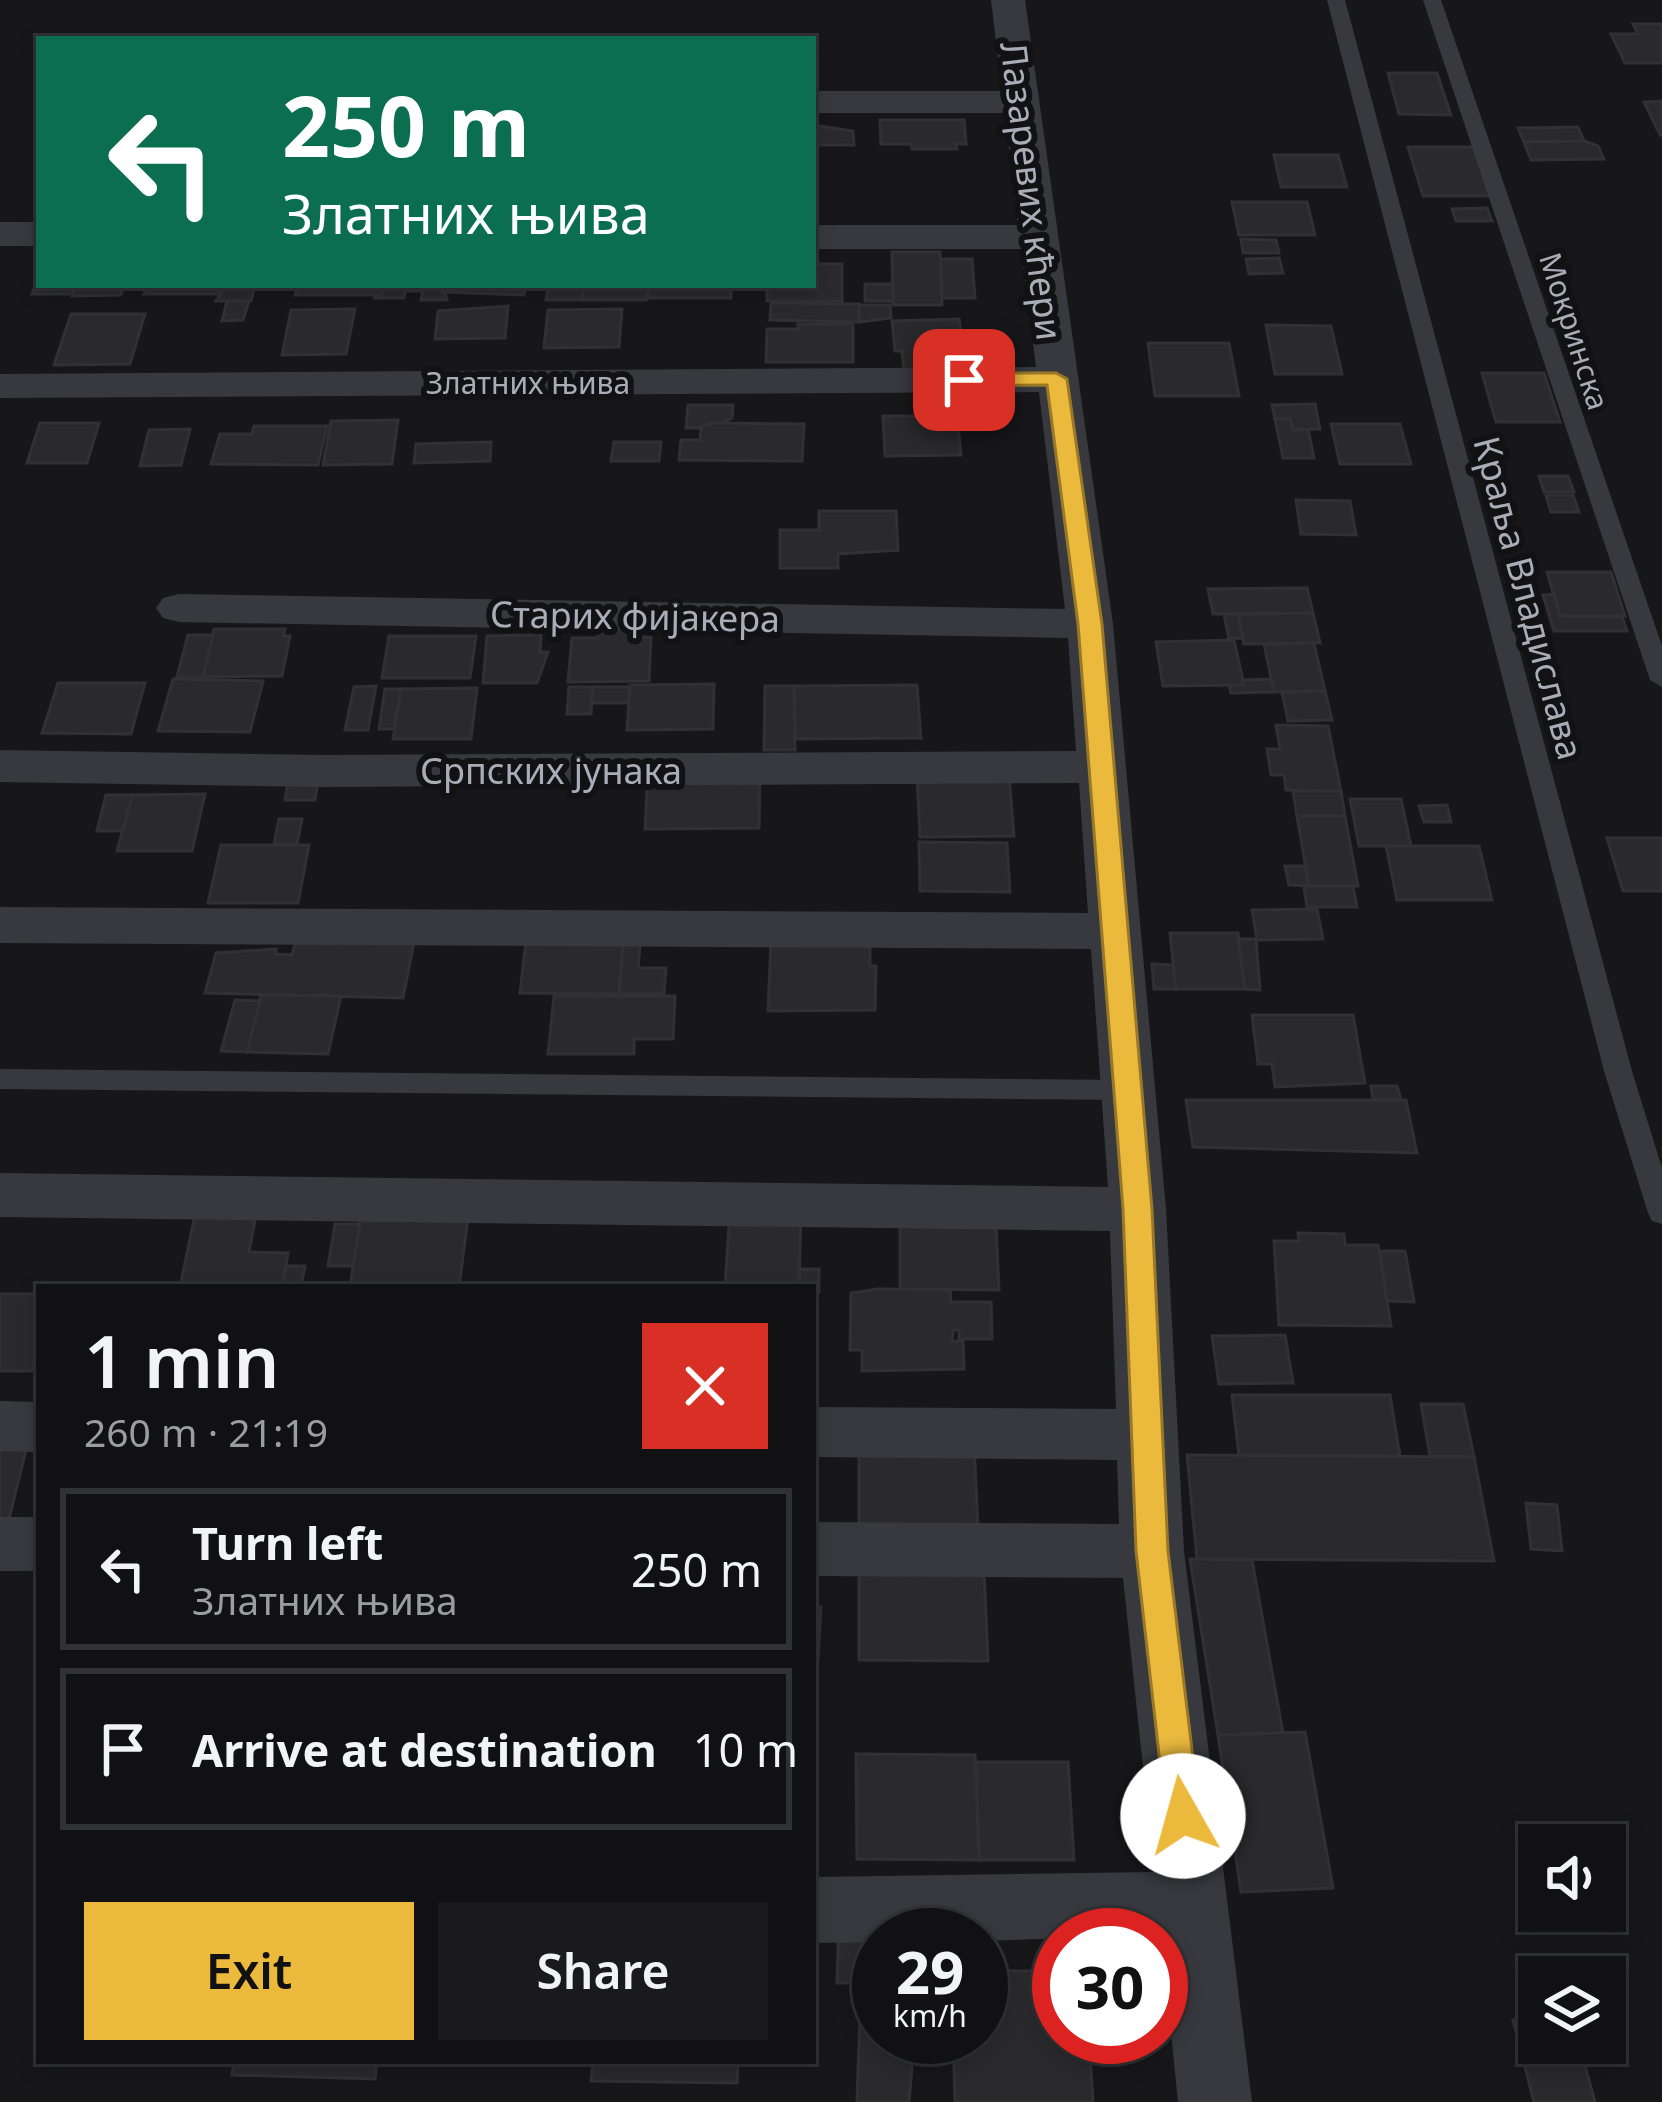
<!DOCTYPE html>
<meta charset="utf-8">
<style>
:root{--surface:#111113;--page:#1a1a1c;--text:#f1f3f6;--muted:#9c9da0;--line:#303133;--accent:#ebba3d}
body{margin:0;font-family:"Noto Sans",sans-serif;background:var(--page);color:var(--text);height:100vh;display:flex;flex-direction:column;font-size:45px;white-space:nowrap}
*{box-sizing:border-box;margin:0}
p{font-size:39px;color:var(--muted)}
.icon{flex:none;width:66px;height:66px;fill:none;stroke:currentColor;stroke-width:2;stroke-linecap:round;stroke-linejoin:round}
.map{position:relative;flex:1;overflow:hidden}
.details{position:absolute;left:36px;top:1284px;width:780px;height:780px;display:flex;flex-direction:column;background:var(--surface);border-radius:0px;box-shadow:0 6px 18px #0003,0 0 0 3px var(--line)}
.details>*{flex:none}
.guide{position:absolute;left:36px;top:36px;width:780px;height:252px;border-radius:0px;box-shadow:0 6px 18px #0003,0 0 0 3px var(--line);background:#0b6e4f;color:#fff;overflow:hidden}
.controls{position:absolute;left:1518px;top:1824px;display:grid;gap:24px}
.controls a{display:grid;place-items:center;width:108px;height:108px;border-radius:0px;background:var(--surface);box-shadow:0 6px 18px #0003,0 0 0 3px var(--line);font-size:60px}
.speed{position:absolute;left:852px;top:1908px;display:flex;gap:24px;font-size:60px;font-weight:700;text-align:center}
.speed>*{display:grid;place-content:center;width:156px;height:156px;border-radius:50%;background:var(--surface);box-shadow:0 6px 18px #0003,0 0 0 3px var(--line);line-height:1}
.speed small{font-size:30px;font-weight:400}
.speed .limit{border:18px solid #d22;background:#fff;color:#111}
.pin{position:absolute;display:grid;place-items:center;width:102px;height:102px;color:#fff;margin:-51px;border-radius:24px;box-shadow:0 6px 18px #0006}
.me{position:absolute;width:132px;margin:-66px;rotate:353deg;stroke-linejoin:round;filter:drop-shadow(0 0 9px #0008)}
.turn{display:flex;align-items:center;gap:42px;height:252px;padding:0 48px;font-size:54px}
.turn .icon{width:156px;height:156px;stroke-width:2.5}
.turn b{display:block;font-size:84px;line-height:102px}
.round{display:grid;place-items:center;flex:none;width:126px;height:126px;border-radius:0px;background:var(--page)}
.summary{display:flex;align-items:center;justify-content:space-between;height:204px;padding:0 48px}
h1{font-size:72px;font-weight:600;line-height:90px}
.button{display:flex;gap:24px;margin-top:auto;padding:24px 48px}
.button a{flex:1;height:138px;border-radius:0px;background:var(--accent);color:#111;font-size:48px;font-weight:600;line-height:138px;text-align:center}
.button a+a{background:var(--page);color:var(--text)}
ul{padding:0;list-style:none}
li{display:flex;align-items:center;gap:36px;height:162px;margin:0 24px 18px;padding:0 24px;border:6px solid var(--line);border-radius:0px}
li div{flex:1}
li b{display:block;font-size:45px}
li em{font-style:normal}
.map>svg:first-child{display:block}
</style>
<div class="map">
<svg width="1662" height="2102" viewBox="0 0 1662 2102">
<rect width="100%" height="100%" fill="#171719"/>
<!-- building -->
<g fill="#2a2a2d" stroke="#313135" stroke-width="3">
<polygon points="1633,24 1662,24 1662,63 1625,63 1611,34 1638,34"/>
<polygon points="1388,73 1437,73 1451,115 1399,114"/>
<polygon points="1662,101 1662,135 1660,135 1644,102"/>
<polygon points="880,120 964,120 966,144 956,144 957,149 912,149 911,144 881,144"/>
<polygon points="813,125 853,131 854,145 813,145"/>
<polygon points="1578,127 1584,141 1524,142 1518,128"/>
<polygon points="1584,141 1598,146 1604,159 1531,160 1524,142"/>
<polygon points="1408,147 1475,147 1491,196 1423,196"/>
<polygon points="1274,155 1338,155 1347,187 1281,187"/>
<polygon points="1232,202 1307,202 1315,235 1239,235"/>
<polygon points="1487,208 1492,221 1456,221 1452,209"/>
<polygon points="1241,239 1276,240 1279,253 1243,253"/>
<polygon points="892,252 940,252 942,305 893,305"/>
<polygon points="1279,258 1283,273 1249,274 1246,259"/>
<polygon points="941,259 972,259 975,298 942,298"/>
<polygon points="813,264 842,264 842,301 767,301 767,285 813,285"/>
<polygon points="39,273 39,285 75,285 72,294 32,294"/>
<rect x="865" y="284" width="28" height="17"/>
<polygon points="75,285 124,285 121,295 72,296"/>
<polygon points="147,285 226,285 218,294 144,294"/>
<polygon points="226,285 255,285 251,301 216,301"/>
<polygon points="297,285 384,285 382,295 295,295"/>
<polygon points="384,285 424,285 423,291 405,291 404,298 373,298 382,295"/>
<polygon points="424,285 443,285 447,300 421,300"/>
<polygon points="443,285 526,285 524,295 442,292"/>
<polygon points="549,285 584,285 582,300 546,300"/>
<polygon points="584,285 649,285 647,300 582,300"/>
<polygon points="649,285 731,285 731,298 647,298"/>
<polygon points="227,301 249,301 243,320 222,321"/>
<polygon points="771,303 859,304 859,322 770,320"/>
<polygon points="859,305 890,305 891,318 859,322"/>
<polygon points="508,306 505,338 435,339 438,311"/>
<polygon points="355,309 346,354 282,355 291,310"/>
<polygon points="622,309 619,347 544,348 548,310"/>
<polygon points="71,314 145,314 130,364 54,365"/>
<polygon points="959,319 962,338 956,338 962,370 904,371 902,351 895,351 892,321"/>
<polygon points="798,324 853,324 853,362 766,362 767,329 798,329"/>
<polygon points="1266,325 1331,326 1342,374 1275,374"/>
<polygon points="1148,343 1229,343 1239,396 1155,396"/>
<polygon points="1482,373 1544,373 1560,422 1496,422"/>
<polygon points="1315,404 1320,429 1293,430 1290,419 1275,419 1272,405"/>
<polygon points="688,405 733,405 732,418 712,428 686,428"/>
<polygon points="883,416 957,416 961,455 885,456"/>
<polygon points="1275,419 1290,419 1293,430 1308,429 1314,458 1283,458"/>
<polygon points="398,420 392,464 323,465 331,421"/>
<polygon points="40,423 99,423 87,463 27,463"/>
<polygon points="712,423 804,424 802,461 679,460 681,440 700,440 701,428"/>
<polygon points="1331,424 1400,424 1411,464 1340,464"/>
<polygon points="254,426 327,426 318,465 211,464 220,434 252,434"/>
<polygon points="190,429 181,465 140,466 149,430"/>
<polygon points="491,442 490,461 414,463 416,444"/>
<polygon points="614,442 661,442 659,461 611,461"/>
<polygon points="1539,476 1568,476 1574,492 1544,492"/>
<polygon points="1546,495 1573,495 1579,512 1551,512"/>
<polygon points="1296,500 1350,501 1356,535 1301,534"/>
<polygon points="819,511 896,511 898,550 838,554 838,568 780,568 780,530 819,530"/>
<polygon points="1547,572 1611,572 1625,616 1560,616"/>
<polygon points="1307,588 1313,613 1213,614 1208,589"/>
<polygon points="1554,594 1560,616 1622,617 1627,631 1554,631 1543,595"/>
<polygon points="1313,613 1320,643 1244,644 1238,614"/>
<polygon points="1224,614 1238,614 1243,638 1229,639"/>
<polygon points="598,626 632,626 632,637 651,637 649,681 568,682 572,638 598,638"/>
<polygon points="214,629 285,629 283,636 290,636 282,676 203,677"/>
<polygon points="188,635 213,635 203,677 177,677"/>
<polygon points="541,635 540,652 548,652 537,683 483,683 487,636"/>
<polygon points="389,636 476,636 470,678 382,678"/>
<polygon points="1234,640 1244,685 1163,686 1156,642"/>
<polygon points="1314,643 1325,691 1274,692 1264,644"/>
<polygon points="173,679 263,681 250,732 158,731"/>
<polygon points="1271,679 1274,692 1231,693 1229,685 1244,685 1243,680"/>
<polygon points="58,683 145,683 131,734 42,733"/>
<polygon points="714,684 713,729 627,730 630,685"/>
<polygon points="917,685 921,738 795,739 794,686"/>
<polygon points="376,686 368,730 345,730 354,687"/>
<polygon points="765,686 794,686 795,750 764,750"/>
<polygon points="569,687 593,687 591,714 567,714"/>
<polygon points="593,687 630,687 629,703 591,703"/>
<polygon points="477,688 471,739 393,739 401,689"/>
<polygon points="385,689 401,689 394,729 379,729"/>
<polygon points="1325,691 1332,720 1288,721 1282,692"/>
<polygon points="1276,725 1328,726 1341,791 1286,790 1284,775 1271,775 1267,749 1280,749"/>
<polygon points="648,771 760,771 759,828 645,829"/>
<polygon points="1009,774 1014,836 920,837 917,775"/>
<polygon points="288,781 318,781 315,800 285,800"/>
<polygon points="1293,791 1341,791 1345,816 1297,816"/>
<polygon points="205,794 192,851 117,851 132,795"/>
<polygon points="106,795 132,795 123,831 97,831"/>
<polygon points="1350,799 1401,799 1411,846 1359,846"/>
<polygon points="1447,805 1451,822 1424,822 1419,806"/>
<polygon points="1297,816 1345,816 1358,886 1309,886"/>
<polygon points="279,819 302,819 297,844 274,844"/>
<polygon points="1607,838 1662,838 1662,891 1623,891"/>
<polygon points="919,842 1007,843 1010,892 920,891"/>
<polygon points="221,845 309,845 298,903 208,903"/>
<polygon points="1386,846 1479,846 1492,900 1397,900"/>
<polygon points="1285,866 1305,866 1309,886 1289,885"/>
<polygon points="1304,886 1353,886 1357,907 1307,907"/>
<polygon points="1317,909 1323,939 1257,940 1252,910"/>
<polygon points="624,933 641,934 638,968 666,968 664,994 619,994"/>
<polygon points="624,933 619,994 520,993 526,941"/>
<polygon points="1170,933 1238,933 1245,989 1176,989"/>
<polygon points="1238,939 1256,939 1260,990 1245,989"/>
<polygon points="296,940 414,942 403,998 205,993 216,953 276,949 275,954 292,955"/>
<polygon points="771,941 870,942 870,966 876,966 875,1010 768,1011"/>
<polygon points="1152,964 1173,965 1176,989 1154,989"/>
<polygon points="261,995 341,996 328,1054 247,1052"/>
<polygon points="554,996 675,996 673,1039 634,1039 634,1054 548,1054"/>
<polygon points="235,1000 260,1001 247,1052 221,1051"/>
<polygon points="1252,1015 1353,1015 1365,1083 1275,1087 1272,1064 1258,1064"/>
<polygon points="1371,1086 1397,1086 1401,1100 1373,1100"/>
<polygon points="1186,1100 1406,1100 1417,1153 1193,1147"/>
<polygon points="197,1205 258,1205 249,1252 288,1253 282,1287 180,1287"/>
<polygon points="730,1211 801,1212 799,1287 725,1287"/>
<polygon points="468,1218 459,1287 350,1287 360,1219"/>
<polygon points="900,1223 996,1224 999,1290 900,1289"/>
<polygon points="335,1224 360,1224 353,1266 328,1266"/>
<polygon points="1298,1233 1344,1234 1345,1245 1378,1245 1391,1326 1279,1325 1274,1241 1299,1241"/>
<polygon points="1380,1251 1405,1251 1414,1302 1387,1301"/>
<polygon points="286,1266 305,1266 301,1287 282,1287"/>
<polygon points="800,1269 819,1269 819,1292 799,1287"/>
<polygon points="878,1289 950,1290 951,1302 991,1302 992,1339 959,1339 959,1330 953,1330 952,1341 963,1341 964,1369 862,1371 862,1350 850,1350 851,1293"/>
<polygon points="0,1294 39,1294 39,1345 32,1371 0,1371"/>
<polygon points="1285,1335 1293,1383 1219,1384 1212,1336"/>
<polygon points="1232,1395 1390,1395 1400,1456 1239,1455"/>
<polygon points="1421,1404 1463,1404 1474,1457 1430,1456"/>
<polygon points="0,1442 28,1442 9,1519 0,1519"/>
<polygon points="859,1443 974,1444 978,1529 859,1528"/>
<polygon points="1187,1455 1474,1457 1494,1561 1197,1559"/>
<polygon points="1526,1503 1557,1505 1562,1551 1531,1549"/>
<polygon points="1190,1559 1252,1560 1283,1733 1218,1735"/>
<polygon points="859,1570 984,1570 988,1661 859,1660"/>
<polygon points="813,1607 821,1607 818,1661 813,1661"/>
<polygon points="1305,1732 1333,1888 1241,1892 1218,1735"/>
<polygon points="856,1754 975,1755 979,1860 857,1859"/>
<polygon points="976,1762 1068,1762 1074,1860 979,1860"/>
<polygon points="839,1921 921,1935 879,1935 879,2037 914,2041 909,2102 857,2102 861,1983 837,1983"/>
<polygon points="981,1971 1059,1971 1059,2037 1089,2037 1093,2102 955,2102 953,2037 981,2037"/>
<polygon points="1539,2018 1539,2043 1579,2043 1595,2102 1534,2102 1513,2020"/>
<polygon points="234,2061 377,2061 375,2079 232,2075"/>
<polygon points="593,2061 738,2061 737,2083 591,2081"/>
</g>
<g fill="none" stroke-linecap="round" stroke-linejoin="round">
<!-- service -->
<g fill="#38393e" fill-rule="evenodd">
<polygon points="1327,0 1345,0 1632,1071 1662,1168 1662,1224 1652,1221 1648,1213 1604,1071"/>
<polygon points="1423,0 1441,0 1662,646 1662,687 1650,680"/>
<polygon points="0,1069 1129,1080 1143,1090 1129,1100 0,1089"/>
</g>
<!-- minor -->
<g fill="#38393e" fill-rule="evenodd">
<polygon points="991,0 1025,0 1113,624 1166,1209 1184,1551 1252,2102 1178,2102 1161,1935 981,1941 981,1935 879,1935 879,1942 813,1943 813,1877 1154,1872 1123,1578 813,1576 813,1522 1119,1524 1117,1460 813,1457 813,1407 1116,1409 1110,1231 0,1217 0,1173 1108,1187 1091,949 0,943 0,907 1088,913 1079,783 324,787 0,782 0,750 324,755 1076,751 1068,638 179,622 163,618 156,608 163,598 179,594 1065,609 1039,392 0,398 0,374 1036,367 1021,249 813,249 813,225 1018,225 1005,113 813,113 813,91 1002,91"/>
<rect x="0" y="222" width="39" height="24"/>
<polygon points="0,1401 39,1402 39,1452 0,1451"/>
<rect x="0" y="1517" width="39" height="54"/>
</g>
</g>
<!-- route -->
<polygon fill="#ebba3d" stroke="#997928" stroke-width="3" points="1056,373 1067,379 1102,624 1152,1209 1168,1551 1200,1816 1195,1827 1183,1832 1171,1827 1166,1816 1136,1551 1123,1209 1078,624 1047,385 964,386 954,380 964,373"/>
<g text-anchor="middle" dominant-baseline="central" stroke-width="12" stroke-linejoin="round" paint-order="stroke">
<!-- far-street labels -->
<g font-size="30" fill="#a9adb8" stroke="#121214">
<text transform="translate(1575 331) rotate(72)">Мокринска</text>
<text x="528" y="382">Златних њива</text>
</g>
<!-- street labels -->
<g font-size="36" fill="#a9adb8" stroke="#121214">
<text transform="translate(1032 191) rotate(83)">Лазаревих кћери</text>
<text transform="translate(1529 598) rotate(75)">Краља Владислава</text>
<text transform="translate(635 616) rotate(1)">Старих фијакера</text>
<text x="551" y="770">Српских јунака</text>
</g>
</g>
</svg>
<div class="controls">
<a><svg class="icon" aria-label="sound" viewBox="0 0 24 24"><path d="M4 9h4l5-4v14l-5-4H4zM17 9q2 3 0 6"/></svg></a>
<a><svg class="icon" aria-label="layers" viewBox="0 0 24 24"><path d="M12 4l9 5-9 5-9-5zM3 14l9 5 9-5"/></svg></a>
</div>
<div class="speed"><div>29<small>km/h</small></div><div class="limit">30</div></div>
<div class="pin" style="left:964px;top:380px;background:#d93025"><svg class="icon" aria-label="arrive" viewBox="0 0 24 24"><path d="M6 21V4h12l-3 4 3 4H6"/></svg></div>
<svg class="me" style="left:1183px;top:1816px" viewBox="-20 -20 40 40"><circle r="19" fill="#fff"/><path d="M0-13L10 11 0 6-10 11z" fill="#ebba3d"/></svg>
<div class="guide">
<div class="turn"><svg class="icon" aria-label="left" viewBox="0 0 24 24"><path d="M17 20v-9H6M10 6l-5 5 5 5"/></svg><div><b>250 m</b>Златних њива</div></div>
</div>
<section class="details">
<div class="summary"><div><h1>1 min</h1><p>260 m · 21:19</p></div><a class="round" style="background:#d93025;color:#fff"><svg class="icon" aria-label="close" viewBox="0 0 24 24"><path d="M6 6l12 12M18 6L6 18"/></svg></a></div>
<ul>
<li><svg class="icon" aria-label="left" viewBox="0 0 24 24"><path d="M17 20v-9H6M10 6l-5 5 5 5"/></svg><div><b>Turn left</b><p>Златних њива</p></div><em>250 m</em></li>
<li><svg class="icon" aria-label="arrive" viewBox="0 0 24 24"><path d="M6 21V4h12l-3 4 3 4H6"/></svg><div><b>Arrive at destination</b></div><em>10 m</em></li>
</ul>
<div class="button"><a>Exit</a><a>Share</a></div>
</section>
</div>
